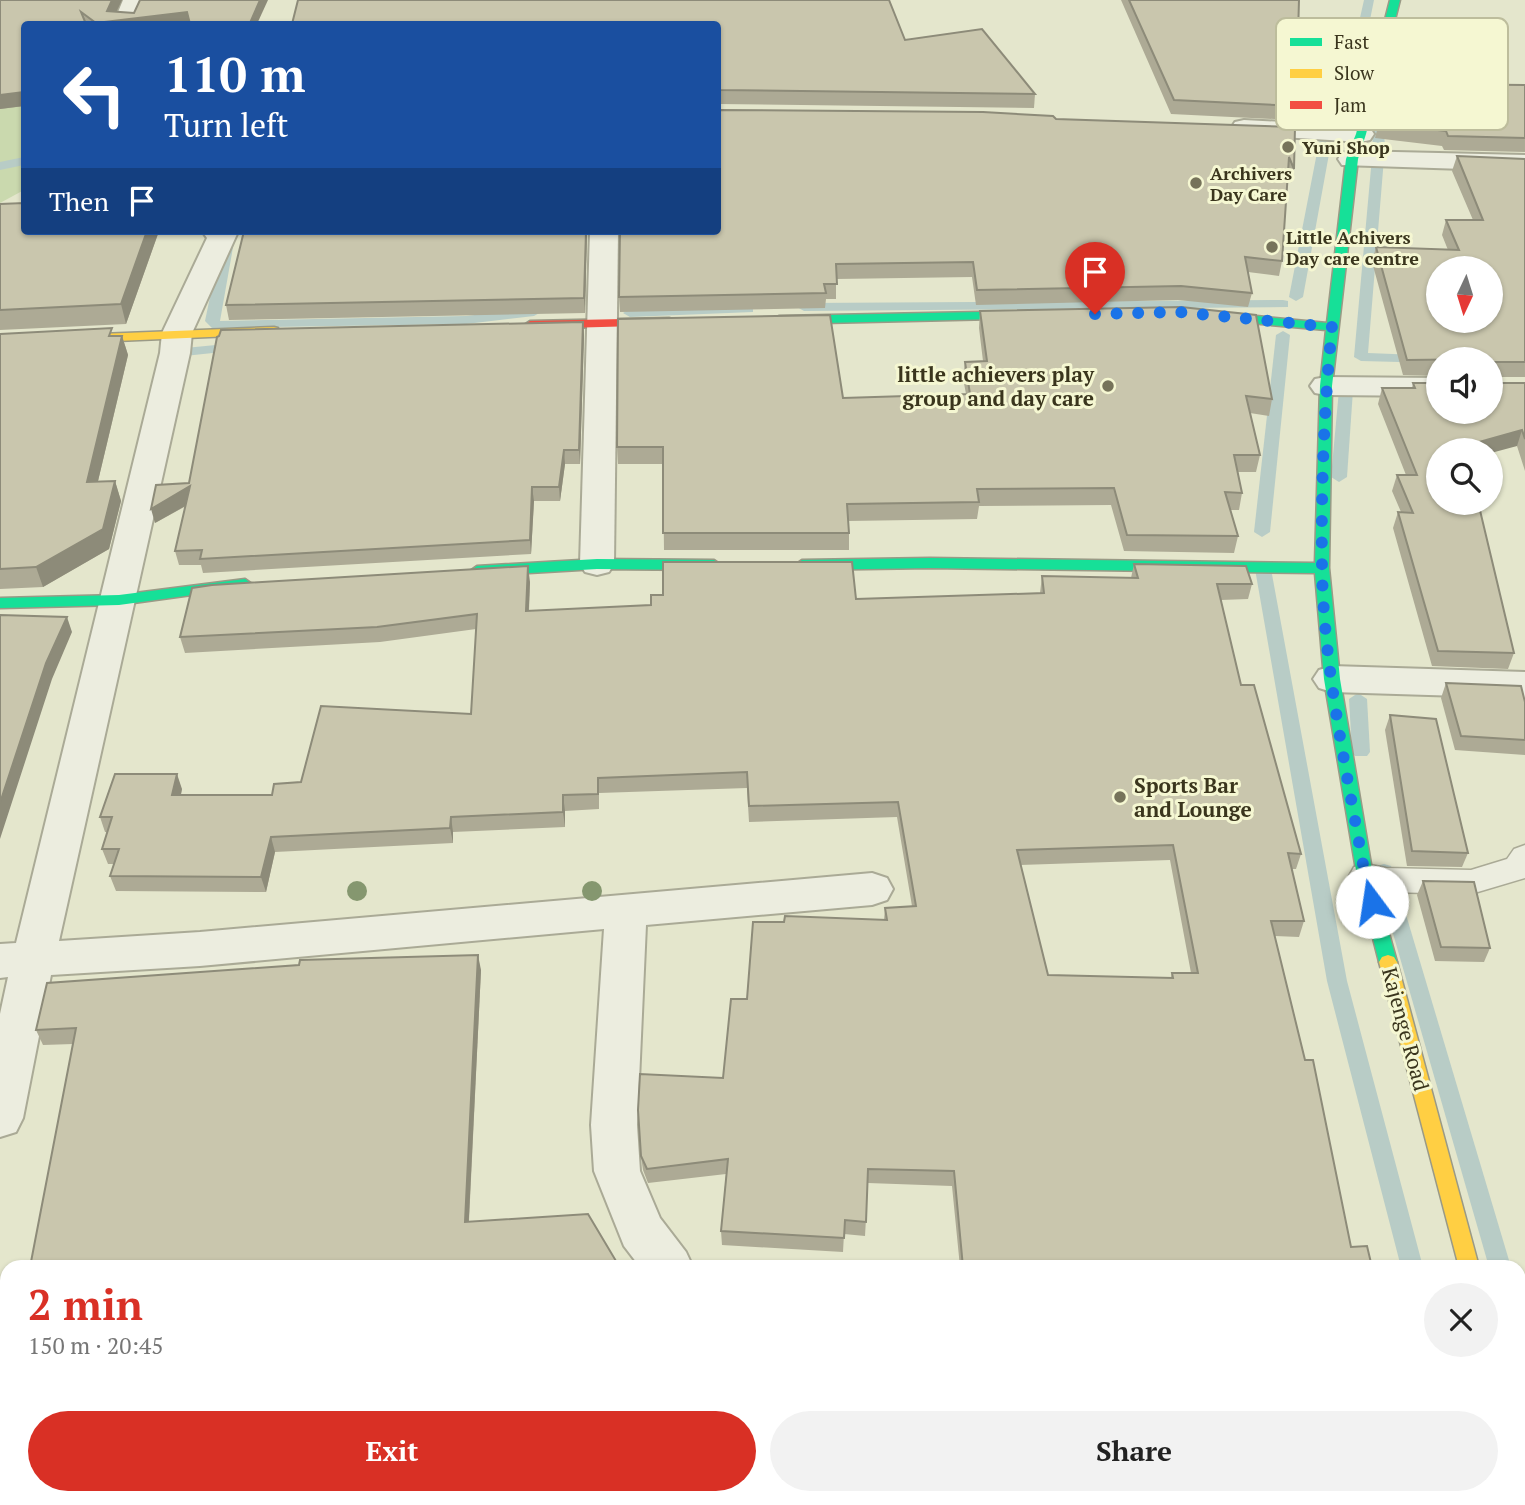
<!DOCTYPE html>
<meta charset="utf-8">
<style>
:root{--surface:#fff;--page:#f2f2f2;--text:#222;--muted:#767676;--accent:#d93025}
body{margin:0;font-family:"PT Serif",serif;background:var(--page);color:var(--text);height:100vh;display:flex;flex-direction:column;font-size:26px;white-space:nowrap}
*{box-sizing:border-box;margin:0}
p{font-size:23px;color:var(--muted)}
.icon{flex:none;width:38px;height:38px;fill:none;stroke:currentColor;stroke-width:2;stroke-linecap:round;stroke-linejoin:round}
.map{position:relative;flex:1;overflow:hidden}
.side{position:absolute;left:0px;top:1260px;width:1526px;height:245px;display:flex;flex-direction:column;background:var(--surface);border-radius:21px 21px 0 0;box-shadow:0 2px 5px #0004}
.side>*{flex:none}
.hud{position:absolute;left:21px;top:21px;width:700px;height:214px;border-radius:7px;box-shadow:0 2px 5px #0004;background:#1a4fa0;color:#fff;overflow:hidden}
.needle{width:46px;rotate:184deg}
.controls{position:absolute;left:1426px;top:256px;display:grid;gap:14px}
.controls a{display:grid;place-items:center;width:77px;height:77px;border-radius:50%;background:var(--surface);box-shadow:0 2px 5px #0004;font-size:35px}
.pin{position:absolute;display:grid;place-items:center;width:60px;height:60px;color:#fff;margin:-72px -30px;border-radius:50% 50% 50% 0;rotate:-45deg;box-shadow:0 0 7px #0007}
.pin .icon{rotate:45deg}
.me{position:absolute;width:77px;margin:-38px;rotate:346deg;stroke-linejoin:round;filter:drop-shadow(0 0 5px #0008)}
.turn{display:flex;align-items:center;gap:24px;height:147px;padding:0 28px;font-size:32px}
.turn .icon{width:91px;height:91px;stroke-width:2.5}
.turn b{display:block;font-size:49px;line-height:60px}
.then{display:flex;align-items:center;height:66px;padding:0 28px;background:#0003;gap:14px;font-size:26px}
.round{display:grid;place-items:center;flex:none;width:74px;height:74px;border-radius:37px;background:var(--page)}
.headline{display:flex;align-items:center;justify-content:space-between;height:119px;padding:0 28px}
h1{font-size:42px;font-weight:700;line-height:52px;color:var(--accent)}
.primary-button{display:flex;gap:14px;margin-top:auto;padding:14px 28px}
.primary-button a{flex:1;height:80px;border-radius:42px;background:var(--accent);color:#fff;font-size:28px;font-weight:700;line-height:80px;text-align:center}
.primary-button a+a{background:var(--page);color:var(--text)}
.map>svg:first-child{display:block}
</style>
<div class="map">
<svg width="1525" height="1505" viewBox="0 0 1525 1505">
<rect width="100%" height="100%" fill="#e4e6cc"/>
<!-- green -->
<polygon fill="#cad9ae" points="24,79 24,190 0,203 0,90"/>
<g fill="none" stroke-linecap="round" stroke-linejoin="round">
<!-- stream -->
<g fill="#b8ccc6" fill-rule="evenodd">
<polygon points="1364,0 1374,0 1356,89 1333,132 1303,297 1296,301 1289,297 1321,132 1344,89"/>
<polygon points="1380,95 1386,99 1382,111 1385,146 1368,353 1443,356 1445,359 1438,359 1438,363 1361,361 1354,357 1373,146 1370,111 1374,99"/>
<polygon points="24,157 24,165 0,170 0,162"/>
<polygon points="226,231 239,231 235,236 220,321 466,316 534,308 541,312 534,316 466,324 212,328 205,321 223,235"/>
<polygon points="1283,300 1288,301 1288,307 804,311 797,307 804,303"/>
<polygon points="748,305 753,306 753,312 630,317 623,313 630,309"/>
<polygon points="1283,331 1290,335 1270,532 1262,537 1254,532 1276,335"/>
<polygon points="236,343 241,344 241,350 175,357 168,353 175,349"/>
<polygon points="1346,386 1353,390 1347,477 1339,482 1331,477 1339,390"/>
<polygon points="1263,564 1271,569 1347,981 1423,1267 1401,1267 1327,981 1255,569"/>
<polygon points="1358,693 1367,699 1370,752 1367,756 1355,756 1352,752 1349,699"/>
<polygon points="1384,864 1391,866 1393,871 1511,1267 1489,1267 1375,871 1377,866"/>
<polygon points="1462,1498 1486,1498 1488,1505 1464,1505"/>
</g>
<defs>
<polygon id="lane" points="1525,845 1525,878 1471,894 1386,892 1354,885 1349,876 1354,867 1365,864 1386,868 1471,870 1507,859 1514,849"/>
<g id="street">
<polygon points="123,0 147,0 137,24 113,24"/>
<polygon points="1244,120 1361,126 1370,128 1374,134 1370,140 1361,142 1235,134 1231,128 1235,122"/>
<polygon points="1352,151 1525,155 1525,171 1342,165 1338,159 1342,153"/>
<polygon points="202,231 235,231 237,234 192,333 190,353 59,941 200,932 872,873 887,878 893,889 887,900 872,905 646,925 637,1125 640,1171 660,1218 686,1252 693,1267 640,1267 624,1246 594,1171 591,1125 604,929 200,966 51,975 23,1118 16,1132 0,1137 0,1014 8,977 0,978 0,944 16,943 160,353 162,333 207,238"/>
<polygon points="590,231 618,231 614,564 609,572 597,575 585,572 580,564"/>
<polygon points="1326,377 1438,378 1438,396 1326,395 1315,393 1310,386 1315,379"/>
<polygon points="1332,666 1525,672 1525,698 1332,692 1319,688 1313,679 1319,670"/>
<rect x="1519" y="1321" width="6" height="46"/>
</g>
<g id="fast">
<polygon points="1390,0 1400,0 1366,134 1358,159 1332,386 1329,568 1340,679 1373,876 1397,962 1394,967 1388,969 1382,967 1379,962 1357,876 1324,679 1315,573 930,568 802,570 795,565 802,560 930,558 1315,563 1320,386 1326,330 1205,319 1199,315 1205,311 1327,323 1346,159 1356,134"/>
<polygon points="1033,311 1037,312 1037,318 779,324 773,320 779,316"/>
<polygon points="597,559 714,560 721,565 714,570 597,569 477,576 470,571 477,566"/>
<polygon points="245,579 252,584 250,587 119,605 0,608 0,598 119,595"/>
</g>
<g id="slow">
<polygon points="274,327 278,328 278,334 0,346 0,338"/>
<polygon points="1388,955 1394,957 1397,962 1479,1267 1459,1267 1379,962 1382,957"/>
<polygon points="1519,1442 1525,1444 1525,1481 1519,1479"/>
</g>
<polygon id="jam" points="669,318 673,319 673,325 530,329 524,325 530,321"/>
</defs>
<!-- lane casing -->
<use href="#lane" stroke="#aaaa96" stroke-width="3"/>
<!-- street casing -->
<use href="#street" stroke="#aaaa96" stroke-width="4"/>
<!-- fast casing -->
<use href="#fast" stroke="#9a9a86" stroke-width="3"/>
<!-- slow casing -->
<use href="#slow" stroke="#9a9a86" stroke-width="3"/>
<!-- jam casing -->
<use href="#jam" stroke="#9a9a86" stroke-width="3"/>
<!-- lane -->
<use href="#lane" fill="#eceddf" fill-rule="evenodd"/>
<!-- street -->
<use href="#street" fill="#eceddf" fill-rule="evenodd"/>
<!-- fast -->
<use href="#fast" fill="#16e098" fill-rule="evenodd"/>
<!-- slow -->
<use href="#slow" fill="#ffcf43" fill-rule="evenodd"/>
<!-- jam -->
<use href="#jam" fill="#f24e42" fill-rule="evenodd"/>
</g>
<!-- trees -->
<g fill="#85976f">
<circle cx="357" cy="891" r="10"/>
<circle cx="592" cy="891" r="10"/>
</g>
<!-- wall -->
<g fill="#adaa95" fill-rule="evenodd">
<polygon points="0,0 116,12 257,24 24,24 24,106 0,109"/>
<polygon points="1121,0 1299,0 1296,92 1298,84 1323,84 1322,80 1325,67 1361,71 1348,123 1294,120 1294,115 1293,120 1171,114"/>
<polygon points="718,24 905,40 1035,94 1034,108 718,104"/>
<polygon points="1392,73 1422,84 1525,85 1525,152 1444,150 1442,146 1375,138"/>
<polygon points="1056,119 1295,127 1294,169 1291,183 1288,176 1282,261 1279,276 1248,272 1252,293 1248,307 1178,300 976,305 972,277 836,279 836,299 826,299 825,308 620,312 619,297"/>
<polygon points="1457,156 1525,159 1525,377 1494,377 1494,383 1525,383 1525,471 1517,446 1438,450 1514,653 1508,669 1432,666 1393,528 1398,512 1401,512 1392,491 1397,475 1406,475 1378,404 1382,388 1412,388 1413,383 1438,411 1491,359 1438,359 1438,376 1403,375 1372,262 1376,247 1448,250 1442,235 1446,220 1473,220 1452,171"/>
<polygon points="0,204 24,231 159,231 126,324 0,330"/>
<polygon points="244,231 587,231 585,313 229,320 226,305"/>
<polygon points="980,311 1272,399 1269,416 1250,413 1260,455 1256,472 1238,472 1242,493 1239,510 1230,510 1238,536 1234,553 1124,551 1111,505 979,506 977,519 848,521 849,533 849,550 664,550 663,464 618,464 617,447 843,398 966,394 963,378 965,362 983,361 979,328"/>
<polygon points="583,322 584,336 580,464 565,464 560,501 534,501 531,554 203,573 201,565 179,565 175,551 186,506 155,523 189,483"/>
<polygon points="0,334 122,336 128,355 98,481 115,481 121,501 109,549 43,587 0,589"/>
<path d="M1134,564L1252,584L1248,599L1221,600L1241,685L1301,854L1296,869H1292L1304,921L1299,937L1275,936L1351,1247L1372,1267H960L952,1186L868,1183L865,1236L844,1234L843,1252L722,1245L721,1231L726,1174L648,1183L643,1170L641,1156L723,1078L747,999L784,922L884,920L885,908L912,906L897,817L749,822L747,788L599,793V809L565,811V827L453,832V843L275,852L266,892L116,891L110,876L114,864H108L102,849L107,832H105L100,817L182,789L181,795H272L301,782L471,714L476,629L380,642L185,653L180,637L530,582L529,611L856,599L1040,593L1042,576L1131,578ZM1170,860L1191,973H1172L1171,978L1048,975L1020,865Z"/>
<polygon points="1446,683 1525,702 1525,755 1455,750 1441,698"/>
<polygon points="1390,715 1468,853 1462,867 1407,866 1385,730"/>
<polygon points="1423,881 1490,948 1484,962 1435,961 1417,895"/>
<polygon points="481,970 469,1221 619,1266 619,1267 30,1267 73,1044 43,1045 36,1030"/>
<polygon points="16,1498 239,1498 19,1502"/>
<polygon points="1095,1498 1417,1498 1419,1505 1096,1505"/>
</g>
<!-- shaded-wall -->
<g fill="#8d8b79">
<polygon points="112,0 122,0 112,21 187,12 190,24 96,24 96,23 107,11"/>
<polygon points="260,0 268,0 257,24 236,24"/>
<polygon points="24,92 24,106 0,109 0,95"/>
<polygon points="147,231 159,231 126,324 121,304"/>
<polygon points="586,231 587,231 585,313 584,298"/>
<polygon points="583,322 584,336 580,464 579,450"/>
<polygon points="122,336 128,355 93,502 87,482"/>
<polygon points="1522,430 1517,446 1491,453 1491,450 1464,450 1465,446"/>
<polygon points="564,450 565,464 560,501 559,487"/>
<polygon points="115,481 121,501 109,549 43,587 36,567"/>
<polygon points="190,486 194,501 155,523 151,509"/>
<polygon points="532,487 534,501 531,554 530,540"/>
<polygon points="528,566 530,582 528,626 526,611"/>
<polygon points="67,617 72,632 52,679 0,839 0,803 46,663"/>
<polygon points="177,774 182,789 177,810 172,795"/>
<polygon points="563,795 565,811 565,827 563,812"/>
<polygon points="451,817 453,832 453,843 450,828"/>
<polygon points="271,837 275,852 266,892 261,877"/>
<polygon points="478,955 481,970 468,1236 465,1222"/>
<polygon points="231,1498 239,1498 238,1505 230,1505"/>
<polygon points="831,1498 838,1498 833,1505 826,1505"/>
</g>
<!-- building -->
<g fill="#c9c6ad" stroke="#8d8b79" stroke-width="2" fill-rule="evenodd">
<polygon points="0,0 112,0 107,11 134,13 140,0 260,0 250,23 236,24 190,24 187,12 96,23 81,12 86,24 24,24 24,92 0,95"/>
<polygon points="298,0 889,0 905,40 982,29 1035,94 718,90 718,24 292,24"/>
<polygon points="1129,0 1299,0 1296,106 1174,100"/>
<polygon points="1392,73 1423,77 1422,84 1525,85 1525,138 1448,136 1446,131 1379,123"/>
<polygon points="718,110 983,112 1053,116 1056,119 1295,127 1294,169 1289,157 1282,261 1245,257 1252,293 1181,286 977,290 973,262 836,264 837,284 824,284 826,293 619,297 620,231 718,231"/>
<path d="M1457,156L1525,159V362H1494V383H1525V439L1522,430L1465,446L1466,450H1438V502H1478L1514,653L1438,651L1398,512L1413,513L1397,475H1417L1382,388H1415L1413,383H1438V411H1491V359L1407,360L1376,247L1459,250L1446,220H1483ZM1438,268H1491V320H1438Z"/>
<polygon points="24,203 24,231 147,231 121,304 0,310 0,204"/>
<polygon points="244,231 586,231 584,298 226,305"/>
<polygon points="1181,307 1256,315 1272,399 1246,396 1260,455 1234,455 1242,493 1225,492 1238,536 1127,535 1114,488 977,489 979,502 847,504 849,533 663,533 663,447 617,447 618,319 830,315 843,398 970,394 965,362 987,361 980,311"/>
<polygon points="583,322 579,450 564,450 559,487 532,487 530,540 200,559 202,550 175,551 190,486 151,509 156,485 189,483 217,337 219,336 221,330"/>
<polygon points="112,328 109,336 122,336 87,482 115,481 103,529 36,567 0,569 0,334"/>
<path d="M663,562H852L856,599L1044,593L1042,576L1138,578L1134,564L1246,566L1252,584H1217L1241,685H1254L1301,854L1288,853L1304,921H1271L1305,1060H1313L1351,1247L1367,1246L1372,1267H963L954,1171L868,1169L866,1222L845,1220L844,1238L721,1231L728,1159L647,1169L641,1156L638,1110L640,1074L723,1078L731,999H747L753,922H784L785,916L887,920L885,908L916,906L898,802L749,806L747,772L598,778V794L563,795V812L451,817L450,828L271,837L261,877L110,876L119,849H102L112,817H100L115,774H177L172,795H272L274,784L301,782L321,706L471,714L477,614L377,627L180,637L192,588L212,585L528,566L526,611L651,605V595H663ZM1173,845L1198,973H1172L1173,978L1048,975L1017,850Z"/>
<polygon points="0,615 67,617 46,663 0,803"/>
<polygon points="1446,683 1521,686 1525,702 1525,740 1461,736"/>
<polygon points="1390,715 1436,719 1468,853 1412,851"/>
<polygon points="1423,881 1474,882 1490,948 1441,947"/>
<polygon points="478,955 465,1222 588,1214 619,1266 599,1267 30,1267 76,1028 36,1030 47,983 299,965 300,960"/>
<polygon points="29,1498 231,1498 230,1505 27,1505"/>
<polygon points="466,1498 701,1498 700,1505 464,1505"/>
<polygon points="738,1498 831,1498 826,1505 733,1505"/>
<polygon points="1100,1498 1417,1498 1419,1505 1101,1505"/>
</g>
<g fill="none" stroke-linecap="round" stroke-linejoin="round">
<!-- route -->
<path stroke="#1a73e8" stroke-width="12" stroke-dasharray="0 21.6" d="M1095,314L1178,312L1332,327C1324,406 1321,487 1322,566C1323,666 1348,777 1365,876L1372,902"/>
</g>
<!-- markers -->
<g fill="#76735a" stroke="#f5f7d2" stroke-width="2.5">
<circle cx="1288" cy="147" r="7"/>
<circle cx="1196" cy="183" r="7"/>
<circle cx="1272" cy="247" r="7"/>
<circle cx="1108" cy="386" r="7"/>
<circle cx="1120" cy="797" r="7"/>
</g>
<g text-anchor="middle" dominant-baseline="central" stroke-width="6" stroke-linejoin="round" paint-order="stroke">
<!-- far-poi labels -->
<g font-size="18" font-weight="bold" fill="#3a351d" stroke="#f5f7d2" text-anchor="start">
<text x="1302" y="147">Yuni Shop</text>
<text x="1210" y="173">Archivers<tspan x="1210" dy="21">Day Care</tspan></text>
<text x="1286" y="237">Little Achivers<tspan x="1286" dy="21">Day care centre</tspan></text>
</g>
<!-- poi labels -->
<g font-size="21" font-weight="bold" fill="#3a351d" stroke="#f5f7d2" text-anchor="end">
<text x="1094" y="374">little achievers play<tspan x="1094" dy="24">group and day care</tspan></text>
<text x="1134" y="785" text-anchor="start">Sports Bar<tspan x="1134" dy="24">and Lounge</tspan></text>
</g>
<!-- street labels -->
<g font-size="21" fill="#3a351d" stroke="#f5f7d2">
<text transform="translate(1406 1029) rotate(75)">Kajenge Road</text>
</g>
</g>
<!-- legend -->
<rect x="1276" y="18" width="232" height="112" rx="10" fill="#f5f7d2" stroke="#bdbd9c" stroke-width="2"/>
<rect x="1290" y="38" width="32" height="8" fill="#16e098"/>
<rect x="1290" y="69" width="32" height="9" fill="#ffcf43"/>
<rect x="1290" y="101" width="32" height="8" fill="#f24e42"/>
<g font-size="19" fill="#3a351d">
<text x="1334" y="49">Fast</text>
<text x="1334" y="80">Slow</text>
<text x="1334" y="112">Jam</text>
</g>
</svg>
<div class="controls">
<a><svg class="needle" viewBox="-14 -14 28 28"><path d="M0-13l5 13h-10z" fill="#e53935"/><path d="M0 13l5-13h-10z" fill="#767676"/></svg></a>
<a><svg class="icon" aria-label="sound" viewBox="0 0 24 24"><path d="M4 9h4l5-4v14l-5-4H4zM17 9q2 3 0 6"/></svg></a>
<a><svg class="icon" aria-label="search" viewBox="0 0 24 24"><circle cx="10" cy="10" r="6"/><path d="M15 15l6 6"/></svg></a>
</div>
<div class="pin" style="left:1095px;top:314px;background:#d93025"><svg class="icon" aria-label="arrive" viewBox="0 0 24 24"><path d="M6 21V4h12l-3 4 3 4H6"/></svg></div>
<svg class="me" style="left:1372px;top:902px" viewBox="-20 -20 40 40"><circle r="19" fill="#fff"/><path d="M0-13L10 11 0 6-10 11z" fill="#1a73e8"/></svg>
<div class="hud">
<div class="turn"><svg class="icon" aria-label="left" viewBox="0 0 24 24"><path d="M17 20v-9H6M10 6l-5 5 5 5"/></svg><div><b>110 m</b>Turn left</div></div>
<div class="then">Then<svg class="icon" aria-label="arrive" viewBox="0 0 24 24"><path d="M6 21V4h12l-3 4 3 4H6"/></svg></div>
</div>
<section class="side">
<div class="headline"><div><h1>2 min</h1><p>150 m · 20:45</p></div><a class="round"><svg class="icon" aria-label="close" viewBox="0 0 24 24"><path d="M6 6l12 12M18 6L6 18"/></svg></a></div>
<div class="primary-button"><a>Exit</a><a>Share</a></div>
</section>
</div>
